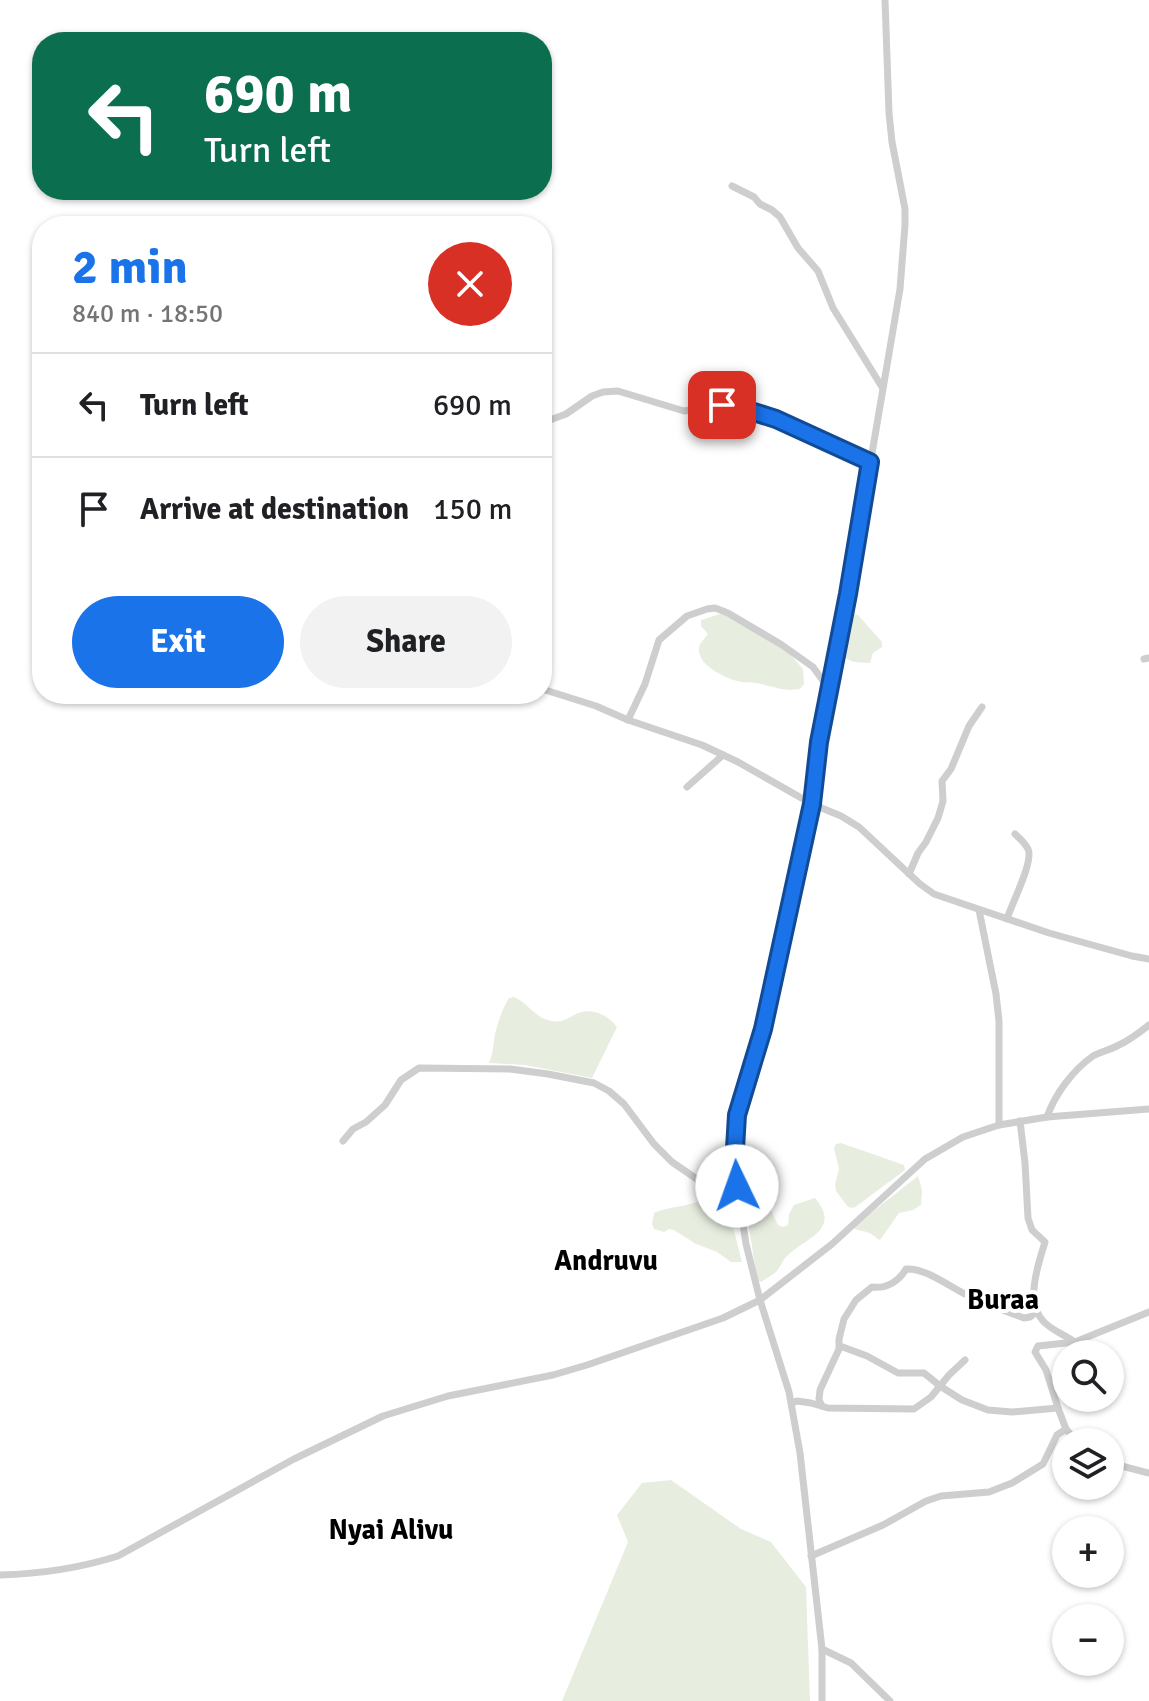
<!DOCTYPE html>
<meta charset="utf-8">
<style>
:root{--surface:#fff;--page:#f2f2f2;--text:#202124;--muted:#757577;--line:#e0e0e0;--accent:#1a73e8}
body{margin:0;font-family:Signika,sans-serif;background:var(--page);color:var(--text);height:100vh;display:flex;flex-direction:column;font-size:30px;white-space:nowrap}
*{box-sizing:border-box;margin:0}
p{font-size:26px;color:var(--muted)}
.icon{flex:none;width:44px;height:44px;fill:none;stroke:currentColor;stroke-width:2;stroke-linecap:round;stroke-linejoin:round}
.map{position:relative;flex:1;overflow:hidden}
.details{position:absolute;left:32px;top:216px;width:520px;height:488px;display:flex;flex-direction:column;background:var(--surface);border-radius:32px;box-shadow:0 2px 6px #0004}
.details>*{flex:none}
.banner{position:absolute;left:32px;top:32px;width:520px;height:168px;border-radius:32px;box-shadow:0 2px 6px #0004;background:#0b6e4f;color:#fff;overflow:hidden}
.controls{position:absolute;left:1052px;top:1340px;display:grid;gap:16px}
.controls a{display:grid;place-items:center;width:72px;height:72px;border-radius:50%;background:var(--surface);box-shadow:0 2px 6px #0004;font-size:40px}
.pin{position:absolute;display:grid;place-items:center;width:68px;height:68px;color:#fff;margin:-34px;border-radius:16px;box-shadow:0 4px 12px #0006}
.me{position:absolute;width:88px;margin:-44px;rotate:357deg;stroke-linejoin:round;filter:drop-shadow(0 0 6px #0008)}
.turn{display:flex;align-items:center;gap:28px;height:168px;padding:0 40px;font-size:36px}
.turn .icon{width:104px;height:104px;stroke-width:2.5}
.turn b{display:block;font-size:56px;line-height:68px}
.round{display:grid;place-items:center;flex:none;width:84px;height:84px;border-radius:42px;background:var(--page)}
.head{display:flex;align-items:center;justify-content:space-between;height:136px;padding:0 40px}
h1{font-size:48px;font-weight:800;line-height:60px;color:var(--accent)}
.button{display:flex;gap:16px;margin-top:auto;padding:16px 40px}
.button a{flex:1;height:92px;border-radius:48px;background:var(--accent);color:#fff;font-size:32px;font-weight:800;line-height:92px;text-align:center}
.button a+a{background:var(--page);color:var(--text)}
ul{padding:0;list-style:none}
li{display:flex;align-items:center;gap:24px;height:104px;padding:0 40px;border-top:2px solid var(--line)}
li div{flex:1}
li b{display:block;font-size:30px}
li em{font-style:normal}
.map>svg:first-child{display:block}
</style>
<div class="map">
<svg width="1149" height="1701" viewBox="0 0 1149 1701">
<rect width="100%" height="100%" fill="#fff"/>
<!-- green -->
<g fill="#e7eee0">
<polygon points="848,612 858,615 882,642 882,647 873,653 870,663 854,662 838,655"/>
<path d="M720,614L730,616L790,654L803,669L804,684L800,689C784,692 772,686 756,683C750,682 743,683 737,681C723,677 693,663 700,644C701,643 707,635 708,634L701,626V620Z"/>
<path d="M514,997C528,1003 536,1019 552,1021C562,1023 568,1018 576,1014C591,1007 607,1014 617,1027L592,1078L525,1065L489,1063C494,1052 493,1041 496,1030C499,1019 503,1008 509,998Z"/>
<polygon points="841,1143 904,1165 905,1170 854,1208 848,1207 836,1191 835,1185 839,1169 834,1148 836,1144"/>
<path d="M918,1176L922,1190L921,1205L913,1210L899,1213L880,1240C875,1238 874,1235 869,1233C863,1230 858,1232 853,1227Z"/>
<path d="M815,1198C841,1229 808,1237 788,1255C783,1259 781,1266 777,1271C773,1275 767,1278 761,1282L757,1280L747,1214L750,1210L766,1207L771,1210L778,1225L783,1227L788,1225L789,1214L794,1205Z"/>
<path d="M703,1199C733,1205 735,1237 742,1262H731L717,1252L696,1244L674,1230L669,1229L664,1232L654,1229L652,1224L654,1213C668,1206 687,1208 703,1199Z"/>
<polygon points="671,1480 741,1529 771,1542 806,1587 810,1701 562,1701 628,1542 617,1515 642,1483"/>
</g>
<g fill="none" stroke-linecap="round" stroke-linejoin="round">
<!-- minor -->
<g stroke="#cecece" stroke-width="7">
<polyline points="732,186 754,197 760,204 772,210 780,217 798,248 818,271 833,308 882,387"/>
<polyline points="542,423 566,414 592,396 603,392 618,391 684,411 722,405 735,406 776,419 870,462"/>
<polyline points="1144,659 1149,658"/>
<polyline points="542,689 596,706 628,720 702,745 738,762 812,804 841,816 859,827 920,884 934,894 1049,933 1132,956 1149,959"/>
<polyline points="628,720 645,684 659,640 687,616 707,609 715,608 728,613 782,645 813,667 829,689"/>
<polyline points="687,787 723,755"/>
<polyline points="909,874 918,853 926,842 938,818 943,801 942,781 951,769 969,726 982,707"/>
<polyline points="979,910 996,994 999,1021 999,1125"/>
<path d="M1007,919C1012,903 1034,861 1028,849C1025,843 1019,838 1015,834"/>
<path d="M1047,1117C1055,1094 1073,1070 1093,1056C1100,1052 1109,1050 1117,1046C1128,1041 1139,1033 1149,1025"/>
<path d="M1020,1121L1025,1163L1028,1218L1032,1230L1045,1242C1038,1265 1025,1301 1043,1321C1051,1330 1065,1335 1075,1342L1149,1312"/>
<polyline points="343,1141 353,1129 366,1122 385,1105 401,1080 419,1068 510,1069 548,1074 594,1083 609,1091 624,1104 654,1144 672,1162 739,1208"/>
<polyline points="840,1346 867,1356 898,1373 924,1373 940,1386 962,1400 988,1410 1012,1412 1058,1408 1066,1429"/>
<polyline points="792,1403 797,1401 811,1403 828,1408 914,1409 931,1397 949,1375 965,1360"/>
<path d="M822,1406L819,1400L820,1390L839,1349V1339L844,1319L856,1300L872,1287C887,1289 899,1281 906,1269C926,1268 947,1285 965,1294C984,1302 1004,1311 1024,1318L1030,1317L1037,1311"/>
<polyline points="1058,1408 1046,1370 1035,1352 1038,1346 1075,1342"/>
<polyline points="1110,1463 1149,1473"/>
<polyline points="811,1556 883,1525 926,1501 941,1496 989,1492 1012,1483 1043,1464 1057,1435 1066,1429 1077,1442"/>
<path d="M0,1575C40,1574 80,1568 118,1556L294,1459L383,1416L448,1396L553,1375L587,1365L723,1318L760,1300L832,1244L925,1159L963,1137L999,1125L1047,1117L1149,1109"/>
<polyline points="822,1649 851,1663 890,1701"/>
<polyline points="822,1701 822,1649 800,1453 789,1392 760,1300 746,1244 734,1165 737,1115 763,1029 812,804 815,768 819,742 848,594 900,289 905,225 905,209 892,142 889,113 885,0"/>
</g>
</g>
<g fill="none" stroke-linecap="round" stroke-linejoin="round">
<defs>
<polyline id="route" points="722,405 735,406 776,419 870,462 848,594 819,742 812,804 763,1029 737,1115 734,1165 737,1186"/>
</defs>
<!-- route casing -->
<use href="#route" stroke="#114b97" stroke-width="20"/>
<!-- route -->
<use href="#route" stroke="#1a73e8" stroke-width="14"/>
</g>
<g text-anchor="middle" dominant-baseline="central" stroke-width="8" stroke-linejoin="round" paint-order="stroke">
<!-- quarter labels -->
<g font-size="28" font-weight="bold" fill="#000" stroke="#fff">
<text x="606" y="1261">Andruvu</text>
<text x="1003" y="1300">Buraa</text>
<text x="391" y="1530">Nyai Alivu</text>
</g>
</g>
</svg>
<div class="controls">
<a><svg class="icon" aria-label="search" viewBox="0 0 24 24"><circle cx="10" cy="10" r="6"/><path d="M15 15l6 6"/></svg></a>
<a><svg class="icon" aria-label="layers" viewBox="0 0 24 24"><path d="M12 4l9 5-9 5-9-5zM3 14l9 5 9-5"/></svg></a>
<a>+</a>
<a>−</a>
</div>
<div class="pin" style="left:722px;top:405px;background:#d93025"><svg class="icon" aria-label="arrive" viewBox="0 0 24 24"><path d="M6 21V4h12l-3 4 3 4H6"/></svg></div>
<svg class="me" style="left:737px;top:1186px" viewBox="-20 -20 40 40"><circle r="19" fill="#fff"/><path d="M0-13L10 11 0 6-10 11z" fill="#1a73e8"/></svg>
<div class="banner">
<div class="turn"><svg class="icon" aria-label="left" viewBox="0 0 24 24"><path d="M17 20v-9H6M10 6l-5 5 5 5"/></svg><div><b>690 m</b>Turn left</div></div>
</div>
<section class="details">
<div class="head"><div><h1>2 min</h1><p>840 m · 18:50</p></div><a class="round" style="background:#d93025;color:#fff"><svg class="icon" aria-label="close" viewBox="0 0 24 24"><path d="M6 6l12 12M18 6L6 18"/></svg></a></div>
<ul>
<li><svg class="icon" aria-label="left" viewBox="0 0 24 24"><path d="M17 20v-9H6M10 6l-5 5 5 5"/></svg><div><b>Turn left</b></div><em>690 m</em></li>
<li><svg class="icon" aria-label="arrive" viewBox="0 0 24 24"><path d="M6 21V4h12l-3 4 3 4H6"/></svg><div><b>Arrive at destination</b></div><em>150 m</em></li>
</ul>
<div class="button"><a>Exit</a><a>Share</a></div>
</section>
</div>
